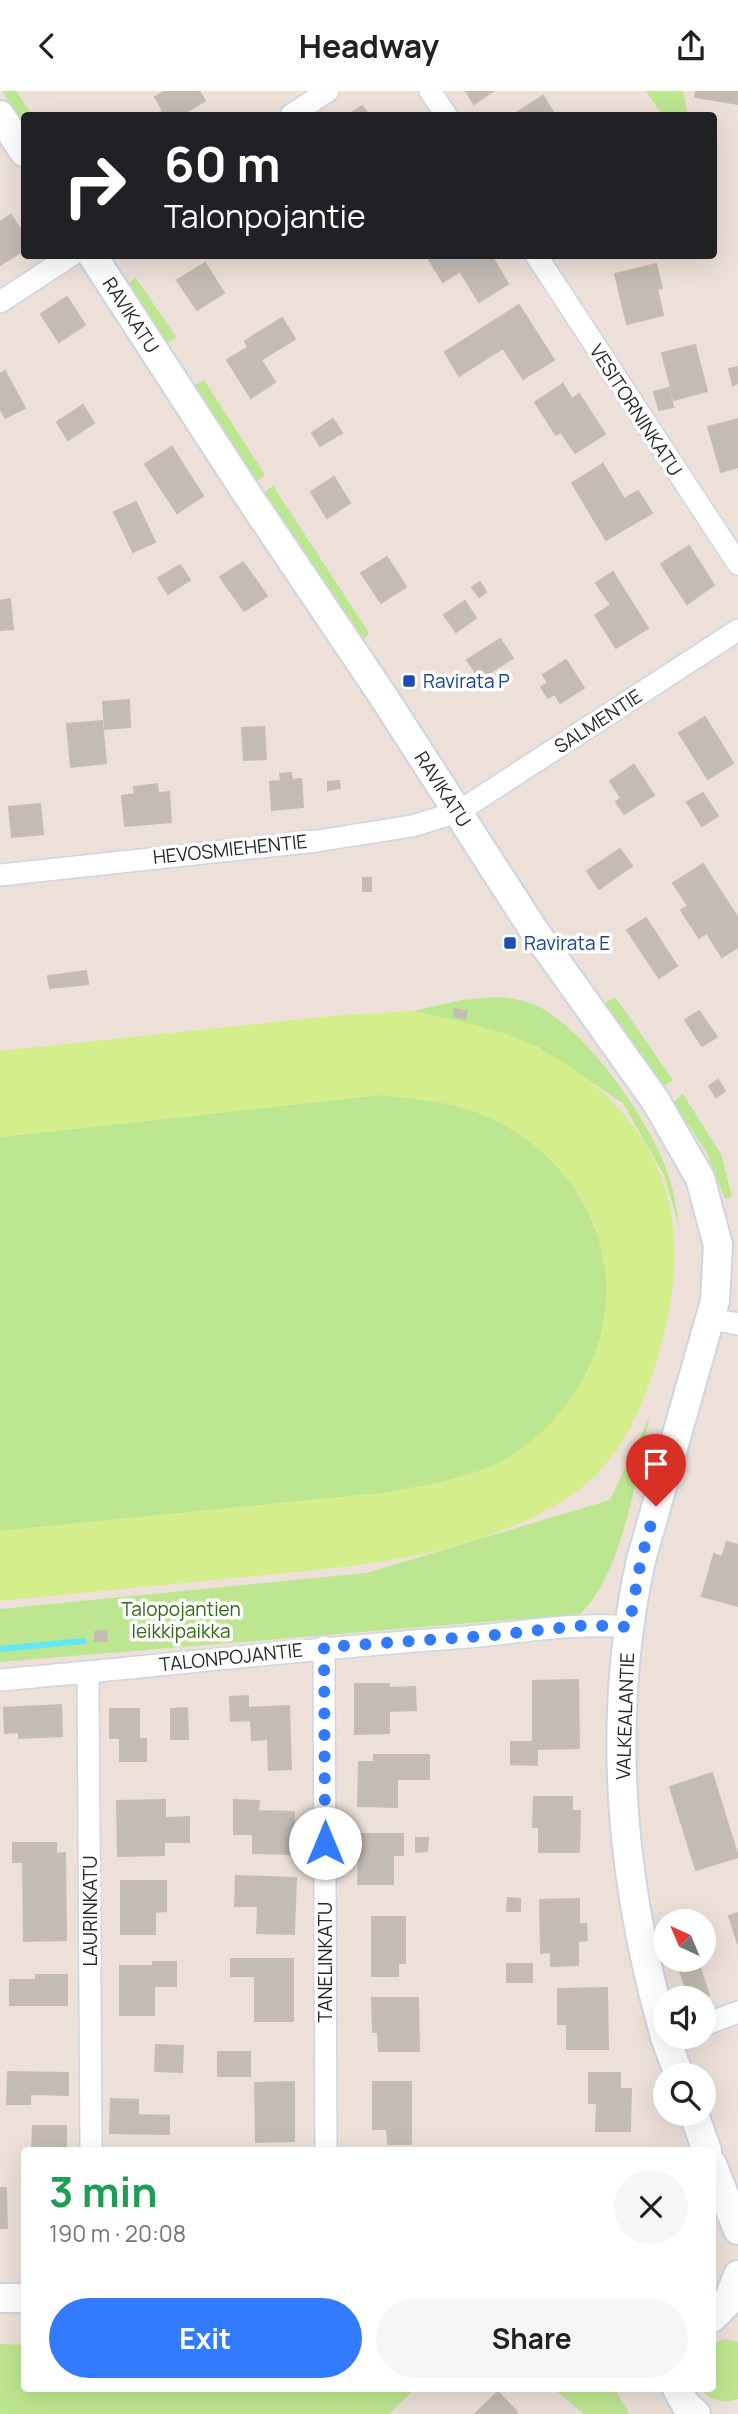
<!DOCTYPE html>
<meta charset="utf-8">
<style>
:root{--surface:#fff;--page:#f6f6f6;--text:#202124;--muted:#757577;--accent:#327bff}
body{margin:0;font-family:Manrope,sans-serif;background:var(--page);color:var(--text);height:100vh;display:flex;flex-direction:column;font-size:26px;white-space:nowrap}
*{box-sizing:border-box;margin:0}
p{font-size:23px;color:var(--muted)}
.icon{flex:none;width:38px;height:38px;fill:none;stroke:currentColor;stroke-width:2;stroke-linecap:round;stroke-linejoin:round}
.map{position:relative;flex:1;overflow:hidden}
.panel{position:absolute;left:21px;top:2056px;width:695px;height:245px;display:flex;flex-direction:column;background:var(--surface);border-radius:7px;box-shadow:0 7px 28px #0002}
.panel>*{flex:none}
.banner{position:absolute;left:21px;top:21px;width:696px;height:147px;border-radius:7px;box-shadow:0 7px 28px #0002;background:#202124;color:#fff;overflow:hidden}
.needle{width:46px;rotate:316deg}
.buttons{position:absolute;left:653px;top:1818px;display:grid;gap:14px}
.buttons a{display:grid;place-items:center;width:63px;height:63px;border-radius:50%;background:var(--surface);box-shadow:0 7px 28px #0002;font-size:35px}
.pin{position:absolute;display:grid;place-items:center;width:60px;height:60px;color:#fff;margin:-72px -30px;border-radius:50% 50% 50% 0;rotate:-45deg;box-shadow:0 0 7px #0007}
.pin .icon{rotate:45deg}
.me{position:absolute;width:77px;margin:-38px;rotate:0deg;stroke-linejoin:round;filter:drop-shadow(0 0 5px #0008)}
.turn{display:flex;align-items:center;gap:24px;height:147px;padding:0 28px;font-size:32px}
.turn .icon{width:91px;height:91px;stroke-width:2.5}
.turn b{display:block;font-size:49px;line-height:60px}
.round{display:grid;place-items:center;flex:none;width:74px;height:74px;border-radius:37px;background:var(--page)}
.headline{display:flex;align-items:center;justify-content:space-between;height:119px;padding:0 28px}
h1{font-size:42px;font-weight:700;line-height:52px;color:#1e9e55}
.cta{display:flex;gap:14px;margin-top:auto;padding:14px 28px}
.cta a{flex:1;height:80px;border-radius:42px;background:var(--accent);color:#fff;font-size:28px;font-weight:700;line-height:80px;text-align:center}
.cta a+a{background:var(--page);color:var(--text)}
header{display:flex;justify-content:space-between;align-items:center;height:91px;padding:0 28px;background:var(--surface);font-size:32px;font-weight:700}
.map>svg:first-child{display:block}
</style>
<header><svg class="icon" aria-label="back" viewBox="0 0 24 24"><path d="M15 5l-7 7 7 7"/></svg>Headway<svg class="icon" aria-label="share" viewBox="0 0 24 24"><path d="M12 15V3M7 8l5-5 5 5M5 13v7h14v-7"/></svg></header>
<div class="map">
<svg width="738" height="2323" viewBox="0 0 738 2323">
<rect width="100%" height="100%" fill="#ece0d9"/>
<!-- green -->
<g fill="#bde691">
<polygon points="2,0 16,0 32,24 24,24 24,34"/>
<polygon points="646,0 683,0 688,24 662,24"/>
<polygon points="136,187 176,246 166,253 128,193"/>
<polygon points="204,289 265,384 257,390 194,295"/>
<polygon points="273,395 369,542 364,548 264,401"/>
<path d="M497,906C513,907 529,910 543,918C592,946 656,1038 671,1092C675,1107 677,1124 680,1139L664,1084L623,1012L538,956L478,935L413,920L462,909Z"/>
<polygon points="615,906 673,989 662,996 603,913"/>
<polygon points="683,1003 721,1063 732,1106 725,1108 706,1060 673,1011"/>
<path d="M381,1004C421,1008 459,1011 495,1029C634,1101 644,1269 519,1360C480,1387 428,1394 383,1402L0,1440V1046Z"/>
<path d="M650,1325C638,1379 621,1487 580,1523L0,1571V1518L366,1482L610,1409Z"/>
<path d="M725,2248L738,2251V2308C724,2313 710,2310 701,2298H712V2252Z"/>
<polygon points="0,2253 24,2254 24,2298 415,2298 389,2323 0,2323"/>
<polygon points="554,2298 615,2298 629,2323 584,2323"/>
</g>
<!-- pitch -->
<path fill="#d5ee8c" d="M413,920C455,930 502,937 540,958C670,1029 699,1134 656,1272C637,1333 613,1383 554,1415C455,1470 353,1475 244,1486C163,1494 81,1502 0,1510V1440L383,1402C428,1394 480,1387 519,1360C644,1269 634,1101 495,1029C459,1011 421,1008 381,1004L0,1046V960L341,924Z"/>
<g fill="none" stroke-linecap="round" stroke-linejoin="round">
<!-- stream -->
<polyline stroke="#64e7f5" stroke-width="6" points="0,1558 84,1550"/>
</g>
<!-- building -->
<g fill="#c3bcb5" stroke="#c7bcb2" stroke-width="2">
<polygon points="165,0 199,0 205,10 181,24 156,24 163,20 155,6"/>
<polygon points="466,0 493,0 474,13"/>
<polygon points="696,0 738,0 738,13 695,6"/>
<polygon points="543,5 555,24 513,24"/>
<polygon points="362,15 369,24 348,24"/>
<polygon points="11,124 24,144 24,159 0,174 0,131"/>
<polygon points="432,164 491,164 508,193 479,211 460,180 443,191 428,167"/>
<polygon points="205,172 224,202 197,219 177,189"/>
<polygon points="656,173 662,197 657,198 663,224 627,233 615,183"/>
<polygon points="67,206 85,234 59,251 41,223"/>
<polygon points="519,214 554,269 523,288 503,257 459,285 445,261"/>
<polygon points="282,227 295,248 261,269 275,291 251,307 227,269 248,256 245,250"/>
<polygon points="695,254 707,300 674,309 662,262"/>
<polygon points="738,276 738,292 733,294 729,278"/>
<polygon points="5,280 25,317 5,327 0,317 0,283"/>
<polygon points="563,293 572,308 579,303 605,343 575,362 561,341 556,344 535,311"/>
<polygon points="669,297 673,316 659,319 654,301"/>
<polygon points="83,314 94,332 68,349 57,331"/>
<polygon points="333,328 342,342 320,355 312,342"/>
<polygon points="738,328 738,376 721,381 708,336"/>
<polygon points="172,356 203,405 177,422 145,373"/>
<polygon points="603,373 624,408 638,400 652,422 606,449 572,392"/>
<polygon points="334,386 350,412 327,427 311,401"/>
<polygon points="136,411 155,451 133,461 114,421"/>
<polygon points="689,455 714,494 687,513 661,473"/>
<polygon points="387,466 406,496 381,512 361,482"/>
<polygon points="243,471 267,505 244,520 220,486"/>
<polygon points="180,474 190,489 168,503 158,487"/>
<polygon points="613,481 627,504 611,514 596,492"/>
<polygon points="480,491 486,501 479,506 472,496"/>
<polygon points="627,504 648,537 616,557 595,524"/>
<polygon points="10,508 13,538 0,539 0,510"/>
<polygon points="465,510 476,527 456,541 444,524"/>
<polygon points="500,548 513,567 480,588 467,569"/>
<polygon points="566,569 584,597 560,612 555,603 548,607 541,596 548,592 543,584"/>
<polygon points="129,609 130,636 105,638 103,611"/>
<polygon points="705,626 733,672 708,688 679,642"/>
<polygon points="102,630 106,672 71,676 67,633"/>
<polygon points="264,636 266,668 244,669 242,637"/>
<polygon points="634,674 654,704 624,723 616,711 621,707 610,690"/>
<polygon points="291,682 292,689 301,688 303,716 272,719 270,691 281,690 280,683"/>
<polygon points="339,690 340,697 328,699 328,691"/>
<polygon points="157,693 158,702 169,701 171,731 125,735 122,705 135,703 134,696"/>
<polygon points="703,702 718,725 702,735 687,711"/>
<polygon points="40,713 43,743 12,746 9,716"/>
<polygon points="620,758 632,775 599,798 587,780"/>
<polygon points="703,773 738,827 738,856 722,866 707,842 699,847 681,819 688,815 673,792"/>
<rect x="363" y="787" width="8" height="13"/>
<polygon points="646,827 677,875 659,887 627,839"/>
<polygon points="86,880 88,893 50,897 48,885"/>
<polygon points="455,918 467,920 465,928 454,925"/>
<polygon points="699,920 717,946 702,955 685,929"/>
<polygon points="718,989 725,1000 716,1006 709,995"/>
<polygon points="727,1451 738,1454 738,1515 702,1505 714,1463 722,1466"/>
<polygon points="106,1540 107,1550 95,1550 95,1541"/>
<polygon points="578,1589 579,1657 533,1658 533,1590"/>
<polygon points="355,1593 389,1593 389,1642 355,1643"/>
<polygon points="415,1596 416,1619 389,1620 389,1597"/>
<polygon points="248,1605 248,1617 289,1615 291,1678 269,1679 268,1648 252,1649 251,1629 231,1630 230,1606"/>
<polygon points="61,1614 62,1645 19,1647 19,1641 5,1642 4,1617"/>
<polygon points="187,1617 188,1648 171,1648 171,1618"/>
<polygon points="110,1618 139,1618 139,1648 146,1648 146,1670 120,1670 120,1647 110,1647"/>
<polygon points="511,1651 533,1651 533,1658 537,1658 537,1674 511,1673"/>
<polygon points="374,1664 429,1664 429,1688 397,1688 397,1716 358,1715 359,1671 374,1671"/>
<polygon points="712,1682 738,1766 696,1779 670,1696"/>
<polygon points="534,1706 572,1706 572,1720 580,1720 579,1761 539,1761 539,1736 533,1736"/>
<polygon points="165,1709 165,1727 189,1726 189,1751 164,1751 164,1764 118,1765 117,1710"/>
<polygon points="234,1709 259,1710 258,1720 294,1721 293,1763 253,1762 253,1743 234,1743"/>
<polygon points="360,1743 403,1743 403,1764 393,1764 393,1793 358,1793"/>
<polygon points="416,1747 428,1747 427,1760 416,1761"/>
<polygon points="13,1752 56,1752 56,1763 65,1762 66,1849 24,1850 23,1771 13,1771"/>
<polygon points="236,1785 296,1787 294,1843 257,1842 258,1815 235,1815"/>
<polygon points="121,1790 166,1790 166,1820 155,1821 155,1843 121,1843"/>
<polygon points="508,1807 520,1808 520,1820 507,1820"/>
<polygon points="579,1808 579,1833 586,1833 587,1849 578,1850 578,1874 551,1875 551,1861 541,1862 540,1809"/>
<polygon points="738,1822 738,1853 729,1825"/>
<polygon points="372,1826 405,1826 405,1872 398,1872 398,1885 372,1885"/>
<polygon points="231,1868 293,1868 293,1930 255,1930 255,1885 231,1885"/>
<polygon points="153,1871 176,1871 176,1895 154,1895 154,1924 120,1924 120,1875 153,1875"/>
<rect x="507" y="1873" width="25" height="18"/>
<polygon points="699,1874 709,1904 690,1908 680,1880"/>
<polygon points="36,1884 67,1884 67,1914 10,1914 10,1889 36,1889"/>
<polygon points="607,1897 608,1958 567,1958 567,1933 558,1933 558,1898"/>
<polygon points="372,1907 418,1907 419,1960 379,1960 378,1941 373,1941"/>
<polygon points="156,1954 183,1955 182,1981 155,1980"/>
<rect x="218" y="1961" width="32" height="24"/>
<polygon points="8,1981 68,1982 68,2004 30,2003 30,2013 7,2013"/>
<polygon points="589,1982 620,1982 620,1998 631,1998 630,2040 596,2040 597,2012 589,2012"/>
<polygon points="294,1991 294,2050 256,2051 255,1992"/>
<polygon points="373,1991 411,1991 411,2053 388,2053 387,2038 373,2038"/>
<polygon points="111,2008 138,2009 138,2024 169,2025 169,2043 110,2042"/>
<polygon points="33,2035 66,2035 66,2060 32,2060"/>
<polygon points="0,2097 6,2097 7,2137 0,2137"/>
<polygon points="498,2301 517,2321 515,2323 475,2323"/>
</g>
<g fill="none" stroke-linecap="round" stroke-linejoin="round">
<defs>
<g id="street">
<polyline points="430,0 446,24"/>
<polyline points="291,24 328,0"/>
<polyline points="536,164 738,473"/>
<polyline points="0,211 72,164"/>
<polyline points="0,784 317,750 412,735 458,721 738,539"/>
<polyline points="711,1228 738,1233"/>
<polyline points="324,1556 326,2060"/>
<polyline points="88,1581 91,2060"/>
<path d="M0,1589C152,1576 303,1558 454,1547C513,1543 571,1531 629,1536"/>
<polyline points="704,1934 738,1921"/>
</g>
<g id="secondary">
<polyline points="0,24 24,61"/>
<path d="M92,164L247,403L383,605L533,838L655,1009L700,1087L718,1154L715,1210L641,1469C606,1629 620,1789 665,1945"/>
<polyline points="665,1946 679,1984"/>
<polyline points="694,2023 707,2060"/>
<polyline points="712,2073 738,2139"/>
<polyline points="0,2207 24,2207"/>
<polyline points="712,2227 727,2212 738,2184"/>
<polyline points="677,2298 686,2314 696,2323"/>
</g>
</defs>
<!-- street casing -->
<use href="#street" stroke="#ced5e2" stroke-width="24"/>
<!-- secondary casing -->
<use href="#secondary" stroke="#ced5e2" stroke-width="32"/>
<!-- street -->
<use href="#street" stroke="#fff" stroke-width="21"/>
<!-- secondary -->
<use href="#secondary" stroke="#fff" stroke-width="28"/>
</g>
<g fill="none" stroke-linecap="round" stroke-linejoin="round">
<!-- route -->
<polyline stroke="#327bff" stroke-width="12" stroke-dasharray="0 21.6" points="325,1752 324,1556 486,1545 587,1534 629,1536 641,1469 656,1415"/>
</g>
<!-- markers -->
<g fill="#1a4fb4" stroke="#fff" stroke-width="2.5">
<rect x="402" y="583" width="14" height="14" rx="3.5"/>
<rect x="503" y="845" width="14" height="14" rx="3.5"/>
</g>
<g text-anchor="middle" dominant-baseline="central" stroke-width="7" stroke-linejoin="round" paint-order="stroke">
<!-- street labels -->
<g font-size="19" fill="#282828" stroke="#fff">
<text transform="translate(131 224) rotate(57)">RAVIKATU</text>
<text transform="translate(636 319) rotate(57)">VESITORNINKATU</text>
<text transform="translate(598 630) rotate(-33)">SALMENTIE</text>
<text transform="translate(443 698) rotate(57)">RAVIKATU</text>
<text transform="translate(230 758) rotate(-6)">HEVOSMIEHENTIE</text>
<text transform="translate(231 1566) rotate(-6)">TALONPOJANTIE</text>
<text transform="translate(625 1625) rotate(-88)">VALKEALANTIE</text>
<text transform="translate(90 1820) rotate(-90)">LAURINKATU</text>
<text transform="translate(325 1871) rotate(-90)">TANELINKATU</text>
</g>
<!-- transit labels -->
<g font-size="19" fill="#164399" stroke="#fff" text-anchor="start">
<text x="423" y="590">Ravirata P</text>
<text x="524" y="852">Ravirata E</text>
</g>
<!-- park labels -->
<g font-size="19" fill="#346815" stroke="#fff">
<text x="181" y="1518">Talopojantien<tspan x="181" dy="22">leikkipaikka</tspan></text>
</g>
</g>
</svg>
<div class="buttons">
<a><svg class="needle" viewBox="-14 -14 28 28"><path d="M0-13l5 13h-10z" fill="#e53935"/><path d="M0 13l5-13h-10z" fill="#757577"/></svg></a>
<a><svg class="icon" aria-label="sound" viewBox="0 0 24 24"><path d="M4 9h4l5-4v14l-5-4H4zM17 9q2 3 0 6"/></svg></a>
<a><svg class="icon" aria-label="search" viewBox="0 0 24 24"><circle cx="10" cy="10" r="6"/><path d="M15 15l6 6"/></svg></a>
</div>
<div class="pin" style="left:656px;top:1415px;background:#d93025"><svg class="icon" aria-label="arrive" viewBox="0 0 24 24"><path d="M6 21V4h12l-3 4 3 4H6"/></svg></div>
<svg class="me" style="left:325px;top:1752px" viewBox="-20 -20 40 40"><circle r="19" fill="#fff"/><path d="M0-13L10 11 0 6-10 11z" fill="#327bff"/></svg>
<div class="banner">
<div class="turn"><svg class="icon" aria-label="right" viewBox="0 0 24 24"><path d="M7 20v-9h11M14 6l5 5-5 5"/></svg><div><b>60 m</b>Talonpojantie</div></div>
</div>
<section class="panel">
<div class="headline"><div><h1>3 min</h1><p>190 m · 20:08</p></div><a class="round"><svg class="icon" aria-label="close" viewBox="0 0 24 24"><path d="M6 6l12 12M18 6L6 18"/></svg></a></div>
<div class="cta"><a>Exit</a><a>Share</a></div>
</section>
</div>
